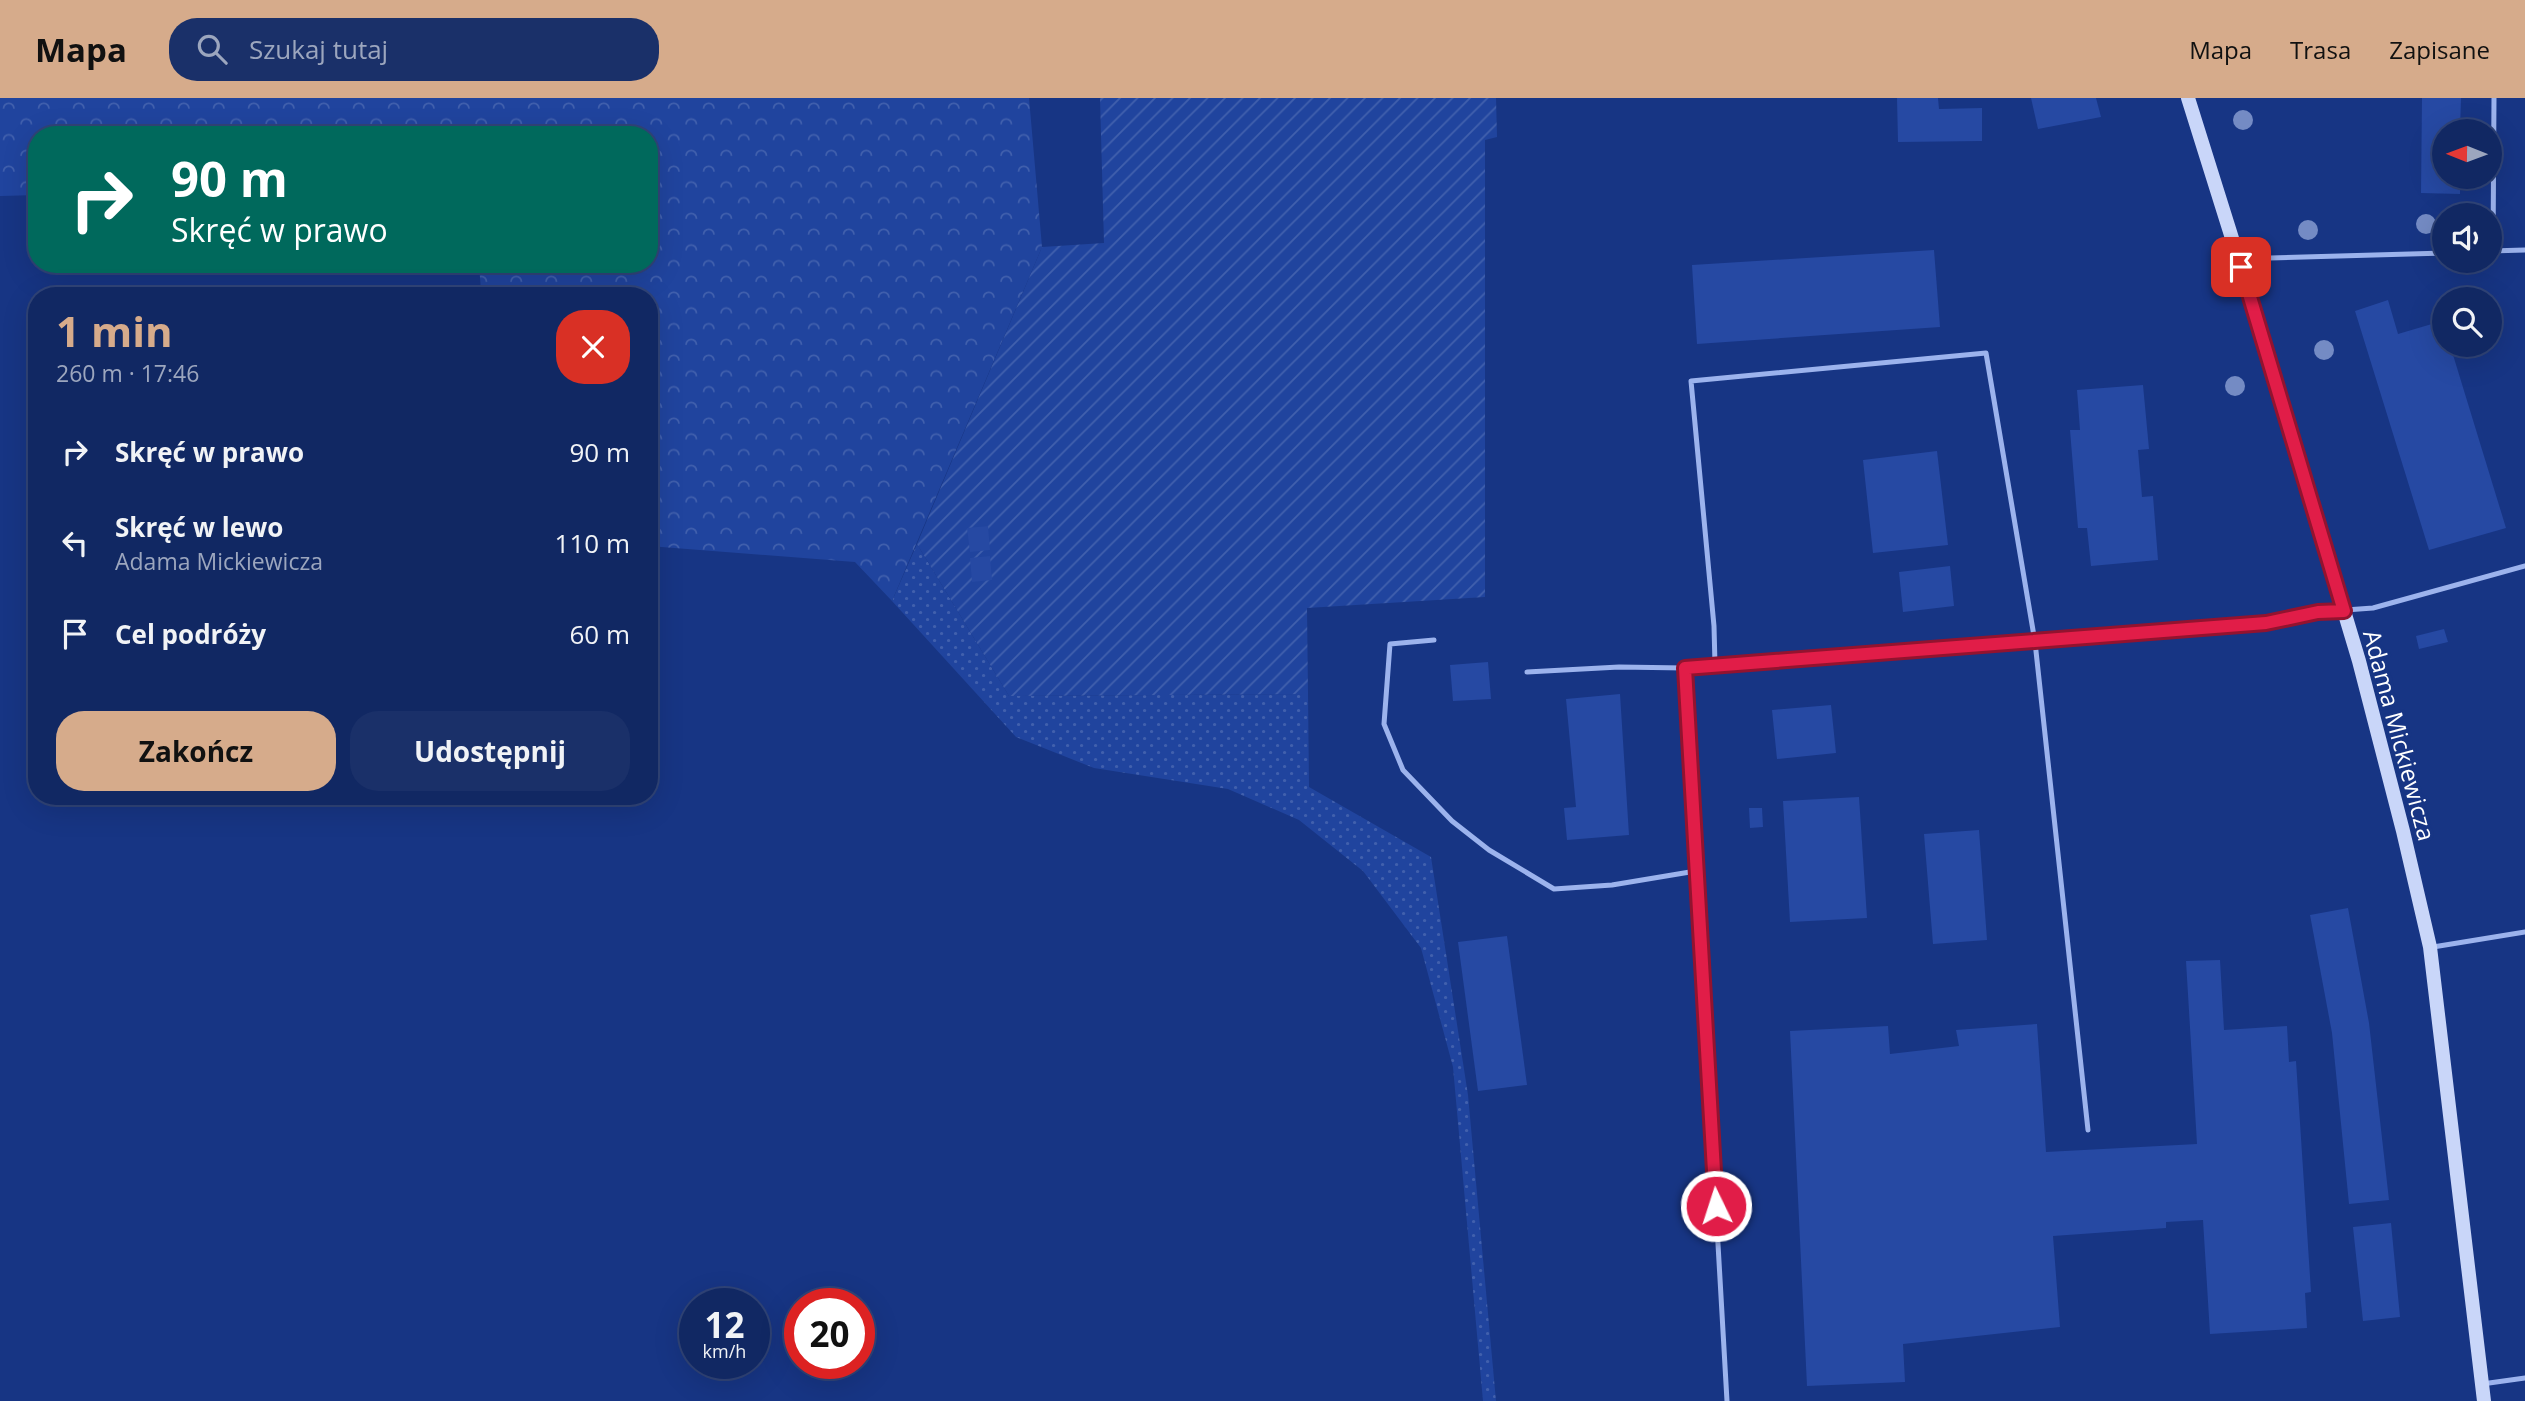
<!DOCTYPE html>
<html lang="pl">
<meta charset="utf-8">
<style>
:root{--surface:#112863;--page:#1a3069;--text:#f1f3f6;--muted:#9ca6be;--line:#304478;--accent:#d6ab8b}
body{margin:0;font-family:"Open Sans",sans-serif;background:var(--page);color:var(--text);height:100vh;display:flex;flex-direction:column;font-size:26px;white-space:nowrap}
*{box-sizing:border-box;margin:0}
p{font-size:23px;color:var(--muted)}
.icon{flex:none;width:38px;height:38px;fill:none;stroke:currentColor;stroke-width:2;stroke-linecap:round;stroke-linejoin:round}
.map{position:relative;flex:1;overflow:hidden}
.panel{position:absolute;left:28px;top:189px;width:630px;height:518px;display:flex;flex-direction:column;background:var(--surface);border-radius:28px;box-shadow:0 7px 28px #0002,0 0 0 2px var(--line)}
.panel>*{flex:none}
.hud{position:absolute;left:28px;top:28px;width:630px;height:147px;border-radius:28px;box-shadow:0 7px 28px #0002,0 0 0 2px var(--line);background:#00695c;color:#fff;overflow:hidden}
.needle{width:46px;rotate:271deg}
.controls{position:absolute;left:2432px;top:21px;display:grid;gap:14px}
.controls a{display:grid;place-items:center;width:70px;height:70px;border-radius:50%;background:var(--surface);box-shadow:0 7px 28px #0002,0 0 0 2px var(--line);font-size:35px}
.speed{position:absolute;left:679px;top:1190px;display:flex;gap:14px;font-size:35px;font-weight:700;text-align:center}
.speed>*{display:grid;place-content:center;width:91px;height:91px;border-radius:50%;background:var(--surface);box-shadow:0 7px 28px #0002,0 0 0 2px var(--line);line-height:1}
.speed small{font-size:18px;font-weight:400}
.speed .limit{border:10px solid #d22;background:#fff;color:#111}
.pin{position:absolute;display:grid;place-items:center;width:60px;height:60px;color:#fff;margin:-30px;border-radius:14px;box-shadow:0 4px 10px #0006}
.me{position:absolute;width:77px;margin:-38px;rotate:356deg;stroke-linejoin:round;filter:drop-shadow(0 0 5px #0008)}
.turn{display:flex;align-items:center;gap:24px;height:147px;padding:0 28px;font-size:32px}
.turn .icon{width:91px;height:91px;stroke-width:2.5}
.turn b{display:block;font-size:49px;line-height:60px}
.round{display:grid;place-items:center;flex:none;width:74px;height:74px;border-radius:28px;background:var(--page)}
.headline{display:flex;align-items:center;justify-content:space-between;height:119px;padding:0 28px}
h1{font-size:42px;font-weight:700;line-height:52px;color:var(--accent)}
.action{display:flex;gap:14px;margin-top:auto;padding:14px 28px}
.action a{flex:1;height:80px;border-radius:28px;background:var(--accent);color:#111;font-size:28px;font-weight:700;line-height:80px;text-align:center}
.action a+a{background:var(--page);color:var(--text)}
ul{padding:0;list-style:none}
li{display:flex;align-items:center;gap:21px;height:91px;padding:0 28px}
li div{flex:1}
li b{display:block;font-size:26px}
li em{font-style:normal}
header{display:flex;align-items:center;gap:42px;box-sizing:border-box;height:98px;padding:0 35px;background:var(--accent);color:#111}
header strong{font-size:33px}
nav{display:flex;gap:38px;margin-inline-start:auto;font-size:24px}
.search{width:490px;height:63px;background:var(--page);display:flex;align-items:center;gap:18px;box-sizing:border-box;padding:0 24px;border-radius:28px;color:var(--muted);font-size:26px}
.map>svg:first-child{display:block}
</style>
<header>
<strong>Mapa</strong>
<div class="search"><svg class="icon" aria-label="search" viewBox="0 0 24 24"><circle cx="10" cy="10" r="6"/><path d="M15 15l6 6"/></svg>Szukaj tutaj</div>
<nav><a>Mapa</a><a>Trasa</a><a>Zapisane</a></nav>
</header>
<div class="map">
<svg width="2525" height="1303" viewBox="0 0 2525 1303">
<defs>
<pattern id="grass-dots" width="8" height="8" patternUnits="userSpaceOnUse" patternTransform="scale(1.75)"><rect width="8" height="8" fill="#20449e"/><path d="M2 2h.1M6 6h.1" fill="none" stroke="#4160ad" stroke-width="1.8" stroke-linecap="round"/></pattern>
<pattern id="forest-crowns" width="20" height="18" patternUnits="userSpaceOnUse" patternTransform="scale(1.75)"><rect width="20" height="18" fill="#20449e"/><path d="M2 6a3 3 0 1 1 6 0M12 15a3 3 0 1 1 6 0" fill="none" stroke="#4160ad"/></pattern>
<pattern id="garden-furrows" width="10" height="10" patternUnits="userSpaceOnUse" patternTransform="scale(1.75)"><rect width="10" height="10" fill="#20449e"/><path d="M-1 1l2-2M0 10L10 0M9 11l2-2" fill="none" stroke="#4160ad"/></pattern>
</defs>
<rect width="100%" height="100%" fill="#173584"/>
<!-- grass -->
<polygon fill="url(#grass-dots)" points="917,446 1009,598 1308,596 1309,689 1431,759 1468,997 1496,1303 1483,1303 1453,969 1421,850 1363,773 1299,722 1228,691 1094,670 1016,639 892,503"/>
<!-- forest -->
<polygon fill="url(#forest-crowns)" points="0,0 1029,0 1042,149 892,503 855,464 649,448 649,198 491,198 481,193 479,166 649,166 649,37 37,37 37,97 0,98"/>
<!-- garden -->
<polygon fill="url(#garden-furrows)" points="1100,0 1496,0 1497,39 1485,42 1485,499 1307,510 1308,596 1009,598 917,446 1042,149 1104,145"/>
<!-- building -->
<g fill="#2649a3">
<polygon points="1897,0 1938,0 1939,11 1982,10 1982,43 1898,44"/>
<polygon points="2031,0 2096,0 2101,19 2038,31"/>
<polygon points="2422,0 2461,0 2460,33 2445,33 2445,79 2460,79 2460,96 2421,95"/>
<polygon points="1934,152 1940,229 1697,246 1692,167"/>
<polygon points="2388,202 2398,236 2442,223 2445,247 2450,247 2506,430 2429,452 2355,213"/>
<polygon points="2143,287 2149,351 2138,352 2142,399 2153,398 2158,462 2091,468 2087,430 2078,430 2070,332 2080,332 2077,292"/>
<polygon points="1937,353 1948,447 1873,455 1863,362"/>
<polygon points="988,428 990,452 970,454 967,430"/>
<polygon points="990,458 992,482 972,484 970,460"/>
<polygon points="1950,468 1954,508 1903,514 1899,474"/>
<polygon points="2444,531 2448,544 2419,551 2416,538"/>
<polygon points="1488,564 1491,601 1453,603 1450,567"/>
<polygon points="1620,596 1629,737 1567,742 1564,710 1576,709 1566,601"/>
<polygon points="1831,607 1836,655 1777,661 1772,612"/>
<polygon points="1859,699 1867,820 1790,824 1783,703"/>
<polygon points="1749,710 1762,710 1763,729 1750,730"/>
<polygon points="1979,732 1987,842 1933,846 1924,736"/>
<polygon points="2348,810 2369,925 2389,1102 2349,1106 2332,935 2310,817"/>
<polygon points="1507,838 1527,987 1478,993 1458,844"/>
<polygon points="2220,862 2224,932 2287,928 2289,964 2296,963 2311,1194 2305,1195 2307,1230 2210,1236 2203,1122 2166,1124 2166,1130 2053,1138 2060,1229 1903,1246 1905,1284 1807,1288 1790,933 1888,928 1890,956 1959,948 1956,932 2037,926 2046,1054 2197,1046 2186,863"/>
<polygon points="2391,1125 2400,1219 2363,1223 2353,1129"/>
</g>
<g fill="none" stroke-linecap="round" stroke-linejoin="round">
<!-- lane -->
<g stroke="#9cb3ed" stroke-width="5">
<polyline points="2490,153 2525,152"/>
<polyline points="2493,153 2494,0"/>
<polyline points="2241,169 2270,160 2445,155"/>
<polyline points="1434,542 1390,546 1384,626 1403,672 1452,723 1489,752 1554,791 1612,787 1696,773"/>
<polyline points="1715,567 1714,528 1691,283 1986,255 2035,544 2088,1032"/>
<polyline points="1685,570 1727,1303"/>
<polyline points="1527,574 1619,569 1685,570 2266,525 2318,514 2373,510 2525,468"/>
<polyline points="2433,849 2525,834"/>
<polyline points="2482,1286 2525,1280"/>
</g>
<!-- secondary -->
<polyline stroke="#c9d6f9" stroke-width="14" points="2188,0 2241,169 2359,563 2403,733 2430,849 2484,1303"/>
</g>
<!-- trees -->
<g fill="#748bc4">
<circle cx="2243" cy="22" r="10"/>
<circle cx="2426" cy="126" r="10"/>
<circle cx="2308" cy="132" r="10"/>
<circle cx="2324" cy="252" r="10"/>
<circle cx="2235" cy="288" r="10"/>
</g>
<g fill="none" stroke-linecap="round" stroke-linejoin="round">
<defs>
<polyline id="route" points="1716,1108 1685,570 2266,525 2318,514 2344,513 2241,169"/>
</defs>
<!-- route casing -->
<use href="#route" stroke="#92132f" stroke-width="18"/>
<!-- route -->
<use href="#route" stroke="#e11d48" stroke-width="12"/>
</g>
<g text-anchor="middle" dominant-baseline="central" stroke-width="7" stroke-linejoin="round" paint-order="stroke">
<!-- street labels -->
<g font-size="24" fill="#fff" stroke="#173584">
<text transform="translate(2400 637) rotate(75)">Adama Mickiewicza</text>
</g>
</g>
</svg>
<div class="controls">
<a><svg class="needle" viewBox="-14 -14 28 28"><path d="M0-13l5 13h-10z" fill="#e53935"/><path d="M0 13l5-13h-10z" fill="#9ca6be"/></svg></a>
<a><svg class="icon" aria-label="sound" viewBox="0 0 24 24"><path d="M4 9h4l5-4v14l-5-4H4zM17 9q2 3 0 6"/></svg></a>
<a><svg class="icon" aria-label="search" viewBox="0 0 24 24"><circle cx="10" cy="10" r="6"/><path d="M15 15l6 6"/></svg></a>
</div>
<div class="speed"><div>12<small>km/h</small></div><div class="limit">20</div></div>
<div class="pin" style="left:2241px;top:169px;background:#d93025"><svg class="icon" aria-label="arrive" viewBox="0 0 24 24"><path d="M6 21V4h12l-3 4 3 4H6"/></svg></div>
<svg class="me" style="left:1716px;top:1108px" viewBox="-20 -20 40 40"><circle r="17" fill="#e11d48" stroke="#fff" stroke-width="3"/><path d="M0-11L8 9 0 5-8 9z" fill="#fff"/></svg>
<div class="hud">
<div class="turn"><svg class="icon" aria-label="right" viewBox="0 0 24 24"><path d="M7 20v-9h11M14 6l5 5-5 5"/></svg><div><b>90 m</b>Skręć w prawo</div></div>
</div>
<section class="panel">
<div class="headline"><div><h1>1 min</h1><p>260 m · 17:46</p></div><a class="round" style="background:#d93025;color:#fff"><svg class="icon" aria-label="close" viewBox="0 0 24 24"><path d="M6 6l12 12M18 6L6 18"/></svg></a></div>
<ul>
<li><svg class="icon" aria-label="right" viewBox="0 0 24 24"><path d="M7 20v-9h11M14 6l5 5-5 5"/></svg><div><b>Skręć w prawo</b></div><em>90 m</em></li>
<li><svg class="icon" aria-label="left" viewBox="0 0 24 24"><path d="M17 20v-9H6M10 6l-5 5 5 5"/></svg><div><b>Skręć w lewo</b><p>Adama Mickiewicza</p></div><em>110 m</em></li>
<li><svg class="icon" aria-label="arrive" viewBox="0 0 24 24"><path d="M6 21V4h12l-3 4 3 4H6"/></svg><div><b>Cel podróży</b></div><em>60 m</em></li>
</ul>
<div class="action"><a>Zakończ</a><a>Udostępnij</a></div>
</section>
</div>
